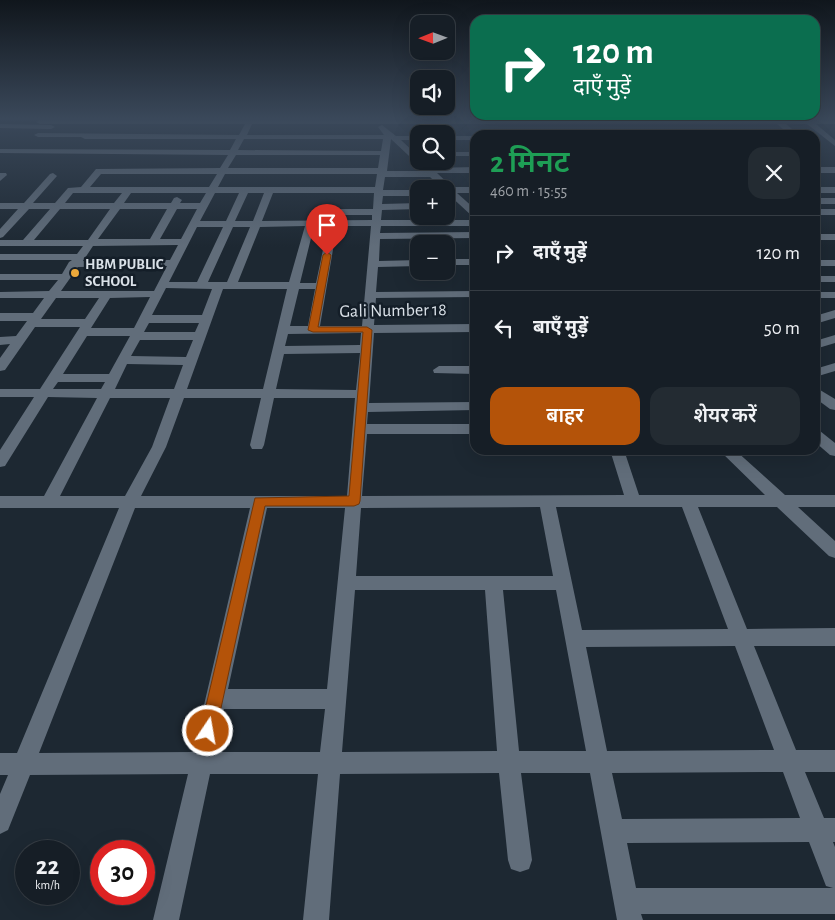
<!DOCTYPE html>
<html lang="hi">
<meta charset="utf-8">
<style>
:root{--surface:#161e26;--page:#232b32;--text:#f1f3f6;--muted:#9ea2a7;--line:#353c43;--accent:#b45309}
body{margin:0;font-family:"Alegreya Sans","Noto Sans Devanagari",sans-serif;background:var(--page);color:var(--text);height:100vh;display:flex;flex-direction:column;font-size:19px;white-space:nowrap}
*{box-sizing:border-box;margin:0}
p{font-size:16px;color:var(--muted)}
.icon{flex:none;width:28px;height:28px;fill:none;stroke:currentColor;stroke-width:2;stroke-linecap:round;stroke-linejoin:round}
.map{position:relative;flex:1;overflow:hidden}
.side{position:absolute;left:470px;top:130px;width:350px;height:325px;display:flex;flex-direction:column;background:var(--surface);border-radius:15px;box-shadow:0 5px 20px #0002,0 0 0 1px var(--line)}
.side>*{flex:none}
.hud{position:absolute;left:470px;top:15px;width:350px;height:105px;border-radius:15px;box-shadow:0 5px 20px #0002,0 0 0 1px var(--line);background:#0b6e4f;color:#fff;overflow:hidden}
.needle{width:32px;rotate:269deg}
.fabs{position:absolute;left:410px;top:15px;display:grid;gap:10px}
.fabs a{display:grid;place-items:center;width:45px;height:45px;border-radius:10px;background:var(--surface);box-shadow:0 5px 20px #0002,0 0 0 1px var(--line);font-size:25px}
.speed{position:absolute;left:15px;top:840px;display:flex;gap:10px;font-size:25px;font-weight:700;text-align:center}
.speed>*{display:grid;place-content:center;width:65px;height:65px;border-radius:50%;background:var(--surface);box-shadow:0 5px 20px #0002,0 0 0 1px var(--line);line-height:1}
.speed small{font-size:12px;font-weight:400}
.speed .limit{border:8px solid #d22;background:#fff;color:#111}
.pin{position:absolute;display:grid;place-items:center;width:42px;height:42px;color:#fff;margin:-51px -21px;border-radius:50% 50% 50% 0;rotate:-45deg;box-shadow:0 0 5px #0007}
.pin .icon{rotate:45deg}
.me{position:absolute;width:55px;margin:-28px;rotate:12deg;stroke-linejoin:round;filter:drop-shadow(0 0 4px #0008)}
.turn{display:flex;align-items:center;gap:18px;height:105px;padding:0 20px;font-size:22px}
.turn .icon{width:65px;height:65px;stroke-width:2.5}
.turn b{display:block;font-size:35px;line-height:42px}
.round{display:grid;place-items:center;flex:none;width:52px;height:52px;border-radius:15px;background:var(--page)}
.summary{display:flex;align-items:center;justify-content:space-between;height:85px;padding:0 20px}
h1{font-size:30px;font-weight:600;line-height:38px;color:#1e9e55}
.primary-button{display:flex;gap:10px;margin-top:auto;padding:10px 20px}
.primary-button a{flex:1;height:58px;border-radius:15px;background:var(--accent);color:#fff;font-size:20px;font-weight:600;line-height:58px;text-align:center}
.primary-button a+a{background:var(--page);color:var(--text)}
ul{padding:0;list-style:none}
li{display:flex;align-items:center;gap:15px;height:75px;padding:0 20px;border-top:1px solid var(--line)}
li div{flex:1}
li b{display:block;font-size:19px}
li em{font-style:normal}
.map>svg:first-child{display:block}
</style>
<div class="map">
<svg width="835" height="920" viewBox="0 0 835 920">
<rect width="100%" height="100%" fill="#1d2832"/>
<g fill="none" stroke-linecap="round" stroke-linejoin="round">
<!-- minor -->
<g fill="#616d7a" fill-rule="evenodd">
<path d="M249,118H255V120H802L806,118L810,120H835V124H816L835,140V146L807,124H786L799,135H790L777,124H252L247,135H384L378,127L382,125L396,136H419V140H401L419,157V161H423L431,168L475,167V173H437L452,187H475V193H457L475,209V217L472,216L446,192V189H443L430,177H385L383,190H419V196H383L382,204L419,203V209L382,210L381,220H475V226H381L380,233L475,232V238L380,239L379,261L419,260V266L378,267L376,292L475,291V297L376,298L374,325L475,324V332L374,333L369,403L475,402V410L368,412L367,424H475V434H367L362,496L624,495L610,450H624L639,495H765L719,450H735L785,495H835V507H798L835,541V558L829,556L777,507H698L747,629L835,628V646H754L796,750H835V772H805L824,818H835V842H833L835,847V914H641L643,920H617L590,773H521L532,860L529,869L520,872L511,869L508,860L499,773L340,774L329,920H303L318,774H210L179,920H153L188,774L30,775L8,830L0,834V794L8,775H0V753H17L119,508H0V496H44L97,398L48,397L5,466L0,467V450L34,397H0V389H40L80,327H35L5,370L0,371V358L10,344L0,345V337L16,336L27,321H0V313H33L44,298H0V292L49,291L58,280H0V274H62L69,262L72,260H0V254H77L83,246H0V240H23L50,209H29L3,237L0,238V229L18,209H0V203H24L50,174L53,173L57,176L33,203H55L68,188L81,187L96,169L220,168L228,155L0,153V149L230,150L236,139H85L81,137H38L34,135L38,133L239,135L245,124H40L36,122L40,120H247ZM244,139H383L381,151L238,150ZM391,139L425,171H387ZM236,155H380L378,168H228ZM101,174H217L209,187H90ZM225,174H377L375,187H218ZM73,193H122L114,203H65ZM131,193H206L200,203H180L182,200L177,197L174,198L171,203H124ZM215,193H239L226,221H200ZM248,193H264L253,221H235ZM273,193H374L373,209H317L312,212L317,215H372V220L262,221ZM60,209H110L88,240H34ZM120,209H167L150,239H98ZM177,209H197L181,239H160ZM305,226L289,282H238L260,227ZM314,226H328L316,283H300ZM337,226H371L362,326H320ZM197,227H223L197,282H169ZM233,227H250L227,282H208ZM178,245L170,260L83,261L93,246ZM167,266L154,291H61L78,267ZM166,288L212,289L202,315H152ZM223,289H287L263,389H187ZM299,289H315L308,326H290ZM150,297L134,328H91L110,298ZM56,298H99L85,319H41ZM149,323H199L195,332H144ZM361,333L360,345L285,346L288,334ZM87,336H130L109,374H63ZM140,340H193L186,357L131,356ZM360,353L356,390L276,389L284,354ZM127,364L183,365L174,389H115ZM58,382H105L101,389H53ZM110,398H170L152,447L125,496H60ZM184,398H261L250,445L252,449H262L264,445L274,398H355L347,496H141L166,447ZM540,507L553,576H356L361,508ZM556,507H682L728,629L582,630ZM135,508H250L193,752L39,753ZM267,508H345L327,689H228ZM355,590H485L497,751L342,752ZM503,590H556L586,751H519ZM735,646L774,750L607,751L586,647ZM224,709H325L320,752H214ZM783,772L800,818L622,819L612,773ZM809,842L826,886L833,888H636L627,843Z"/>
<polygon points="0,124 51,125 55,127 51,129 0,128"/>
<rect x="446" y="136" width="29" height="4"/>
<rect x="446" y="152" width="29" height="4"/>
<rect x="815" y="167" width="20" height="6"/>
<polygon points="0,173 6,173 7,175 0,181"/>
<rect x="815" y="187" width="20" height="6"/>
<rect x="815" y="198" width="20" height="6"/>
<rect x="815" y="209" width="20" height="6"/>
<rect x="815" y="234" width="20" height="6"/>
<rect x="446" y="259" width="29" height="6"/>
<rect x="815" y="260" width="20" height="6"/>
<rect x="815" y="276" width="20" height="6"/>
<rect x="815" y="292" width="20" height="6"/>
<polygon points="835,310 835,318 815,324 815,316"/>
<polygon points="835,335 835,343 815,349 815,341"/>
<polygon points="835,363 835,371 815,377 815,369"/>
<polygon points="439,366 475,366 475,374 434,373 433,370"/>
<polygon points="815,387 835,399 835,410 830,409 815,398"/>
<polygon points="815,429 820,431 835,443 835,456 830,455 815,442"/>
</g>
</g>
<!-- sky -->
<linearGradient id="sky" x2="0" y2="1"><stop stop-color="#10161c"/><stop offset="0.48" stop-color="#3a485a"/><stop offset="1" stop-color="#3a485a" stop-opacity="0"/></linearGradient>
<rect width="835" height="247" fill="url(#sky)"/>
<!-- route -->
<polygon fill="#b45309" stroke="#753606" points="327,252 331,255 318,327 367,327 372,330 360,501 359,504 354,506 265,506 216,731 214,737 208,739 202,737 200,731 255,498 349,496 363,332 313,332 308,330 323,255"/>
<!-- markers -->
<circle fill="#eca93b" stroke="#141e28" stroke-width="2" cx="75" cy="273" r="5"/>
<g text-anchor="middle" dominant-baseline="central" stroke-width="5" stroke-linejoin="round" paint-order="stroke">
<!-- far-poi labels -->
<g font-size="15" font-weight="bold" fill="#dae1e8" stroke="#141e28" text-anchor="start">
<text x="85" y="264">HBM PUBLIC<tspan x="85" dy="17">SCHOOL</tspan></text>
</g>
<!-- street labels -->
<g font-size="18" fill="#dae1e8" stroke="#141e28">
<text transform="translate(393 311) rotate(-1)">Gali Number 18</text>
</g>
</g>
</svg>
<div class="fabs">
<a><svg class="needle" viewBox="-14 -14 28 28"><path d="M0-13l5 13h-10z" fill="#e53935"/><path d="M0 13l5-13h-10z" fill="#9ea2a7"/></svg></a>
<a><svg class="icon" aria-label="sound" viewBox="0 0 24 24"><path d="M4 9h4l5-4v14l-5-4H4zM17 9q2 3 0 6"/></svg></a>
<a><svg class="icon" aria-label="search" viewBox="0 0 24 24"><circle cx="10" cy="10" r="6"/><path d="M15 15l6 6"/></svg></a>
<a>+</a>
<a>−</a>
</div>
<div class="speed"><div>22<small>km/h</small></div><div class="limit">30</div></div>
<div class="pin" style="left:327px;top:255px;background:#d93025"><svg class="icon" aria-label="arrive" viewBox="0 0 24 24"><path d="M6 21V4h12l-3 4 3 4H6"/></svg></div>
<svg class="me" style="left:208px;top:731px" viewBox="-20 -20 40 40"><circle r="17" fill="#b45309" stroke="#fff" stroke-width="3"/><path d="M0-11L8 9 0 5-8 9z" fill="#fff"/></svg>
<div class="hud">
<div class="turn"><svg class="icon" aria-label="right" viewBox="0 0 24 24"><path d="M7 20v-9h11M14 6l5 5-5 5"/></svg><div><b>120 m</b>दाएँ मुड़ें</div></div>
</div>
<section class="side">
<div class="summary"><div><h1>2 मिनट</h1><p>460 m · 15:55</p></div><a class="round"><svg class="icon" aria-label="close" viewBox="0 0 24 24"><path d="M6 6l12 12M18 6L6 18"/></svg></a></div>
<ul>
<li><svg class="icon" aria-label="right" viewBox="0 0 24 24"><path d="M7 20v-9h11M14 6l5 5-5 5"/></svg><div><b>दाएँ मुड़ें</b></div><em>120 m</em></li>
<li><svg class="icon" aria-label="left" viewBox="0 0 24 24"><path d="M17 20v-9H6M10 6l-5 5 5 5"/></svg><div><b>बाएँ मुड़ें</b></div><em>50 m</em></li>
</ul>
<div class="primary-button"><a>बाहर</a><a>शेयर करें</a></div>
</section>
</div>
